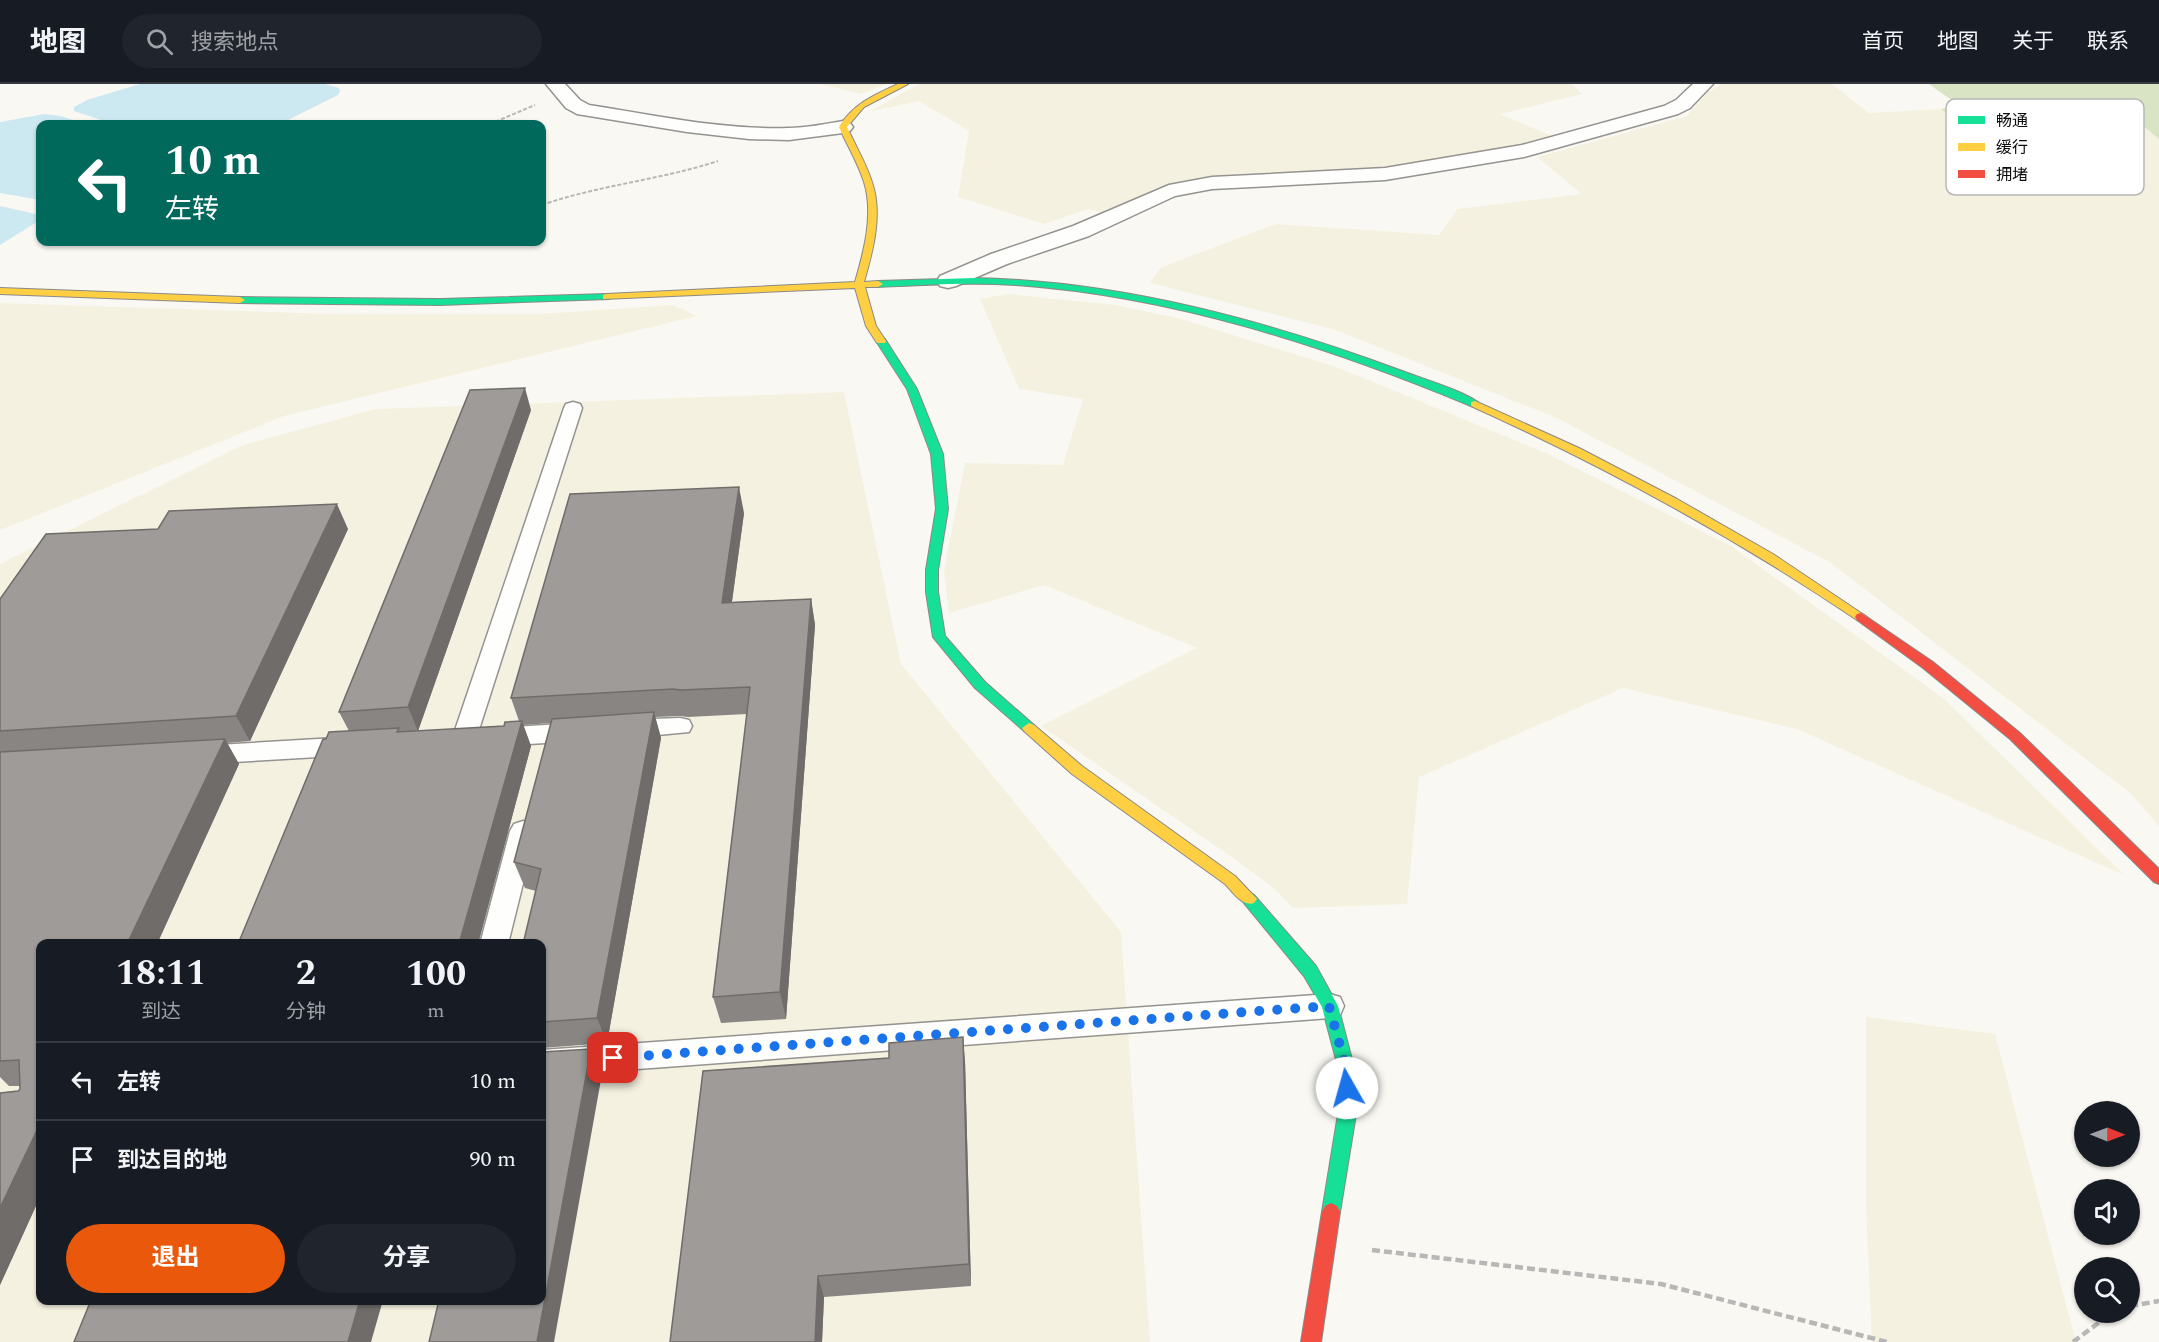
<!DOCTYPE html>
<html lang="zh">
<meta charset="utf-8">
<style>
:root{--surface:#171b24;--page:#20242c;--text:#f1f3f6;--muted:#9ea1a6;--line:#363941;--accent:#ea580c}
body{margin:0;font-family:Spectral,"Noto Sans SC",serif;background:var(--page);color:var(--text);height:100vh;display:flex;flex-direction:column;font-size:22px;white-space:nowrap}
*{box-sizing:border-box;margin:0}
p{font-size:20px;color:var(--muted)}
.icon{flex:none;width:33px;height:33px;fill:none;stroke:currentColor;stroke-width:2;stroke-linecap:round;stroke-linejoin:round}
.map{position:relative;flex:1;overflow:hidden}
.sheet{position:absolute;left:36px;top:855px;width:510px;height:366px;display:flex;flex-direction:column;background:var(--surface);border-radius:12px;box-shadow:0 2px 4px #0004}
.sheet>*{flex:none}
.banner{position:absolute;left:36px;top:36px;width:510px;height:126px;border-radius:12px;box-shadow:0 2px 4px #0004;background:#00695c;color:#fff;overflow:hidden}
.needle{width:39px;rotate:91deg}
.controls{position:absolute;left:2074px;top:1017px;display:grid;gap:12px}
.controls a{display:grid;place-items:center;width:66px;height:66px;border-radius:50%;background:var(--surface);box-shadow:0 2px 4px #0004;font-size:30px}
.pin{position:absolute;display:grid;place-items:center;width:51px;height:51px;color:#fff;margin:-26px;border-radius:12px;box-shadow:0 3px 9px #0006}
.me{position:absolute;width:66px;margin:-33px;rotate:353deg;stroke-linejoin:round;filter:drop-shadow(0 0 4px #0008)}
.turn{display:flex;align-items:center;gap:21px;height:126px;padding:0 30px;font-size:27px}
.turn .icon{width:78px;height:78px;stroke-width:2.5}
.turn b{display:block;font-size:42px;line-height:51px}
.eta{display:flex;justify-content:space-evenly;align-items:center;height:102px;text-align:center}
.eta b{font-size:36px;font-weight:700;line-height:42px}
.action{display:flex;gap:12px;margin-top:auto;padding:12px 30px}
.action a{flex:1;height:69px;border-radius:36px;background:var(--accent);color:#fff;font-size:24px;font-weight:700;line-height:69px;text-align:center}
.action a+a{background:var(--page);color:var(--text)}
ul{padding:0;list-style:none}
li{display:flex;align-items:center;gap:18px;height:78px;padding:0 30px;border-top:2px solid var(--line)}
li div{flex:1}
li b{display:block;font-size:22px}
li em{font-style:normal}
header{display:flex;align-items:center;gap:36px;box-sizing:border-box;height:84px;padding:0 30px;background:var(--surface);border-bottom:2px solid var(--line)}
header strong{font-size:28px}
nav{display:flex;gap:33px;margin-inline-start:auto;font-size:21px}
.search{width:420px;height:54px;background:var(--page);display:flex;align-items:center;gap:15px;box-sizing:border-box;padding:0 21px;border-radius:33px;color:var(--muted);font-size:22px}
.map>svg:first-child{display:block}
</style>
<header>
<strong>地图</strong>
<div class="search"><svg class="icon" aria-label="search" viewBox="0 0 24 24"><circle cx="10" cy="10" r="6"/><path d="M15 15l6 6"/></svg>搜索地点</div>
<nav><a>首页</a><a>地图</a><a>关于</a><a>联系</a></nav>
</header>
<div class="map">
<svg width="2159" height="1258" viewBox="0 0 2159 1258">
<rect width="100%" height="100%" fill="#faf8f2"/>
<!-- farmland -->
<g fill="#f5f1e0" fill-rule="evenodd">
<polygon points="820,0 886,0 861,10"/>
<polygon points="919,0 1572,0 1582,10 1500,30 1552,52 1522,63 1397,83 1230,94 1156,104 1105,129 1088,125 1044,140 958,113 969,47 919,17 869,28"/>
<polygon points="1722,0 1832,0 1869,29 1941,25 1974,49 2021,19 2131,32 2159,55 2159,742 2130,709 1831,479 1557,334 1336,246 1150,199 1160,184 1276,140 1439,151 1457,125 1582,110 1537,73 1687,32 1708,8"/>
<polygon points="1007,210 1115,221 1178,234 1339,284 1546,369 1731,462 1943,614 2124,791 1797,645 1623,604 1419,693 1407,820 1293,824 1276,806 1236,776 1041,642 1197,564 1044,501 949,529 944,487 965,379 1063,381 1083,315 1019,305 980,215"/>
<polygon points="0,219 333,230 539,230 673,221 697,232 284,332 0,446"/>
<path d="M844,308L901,580L1121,848L1150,1258H0V480L243,361L376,325ZM40,860H542V1216H40Z"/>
<polygon points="1866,933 1995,950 2076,1258 1872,1258 1866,1121"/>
</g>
<!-- forest -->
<polygon fill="#d8e4c3" points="1929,0 2159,0 2159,55 2131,32 2022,19 2019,50 1974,49 1941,25 1961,23"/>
<!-- water -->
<g fill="#cce9f1">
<polygon points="140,0 325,0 339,4 340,7 338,11 280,40 113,40 74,27 74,23 87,16"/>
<polygon points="44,30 61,32 85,40 40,40 40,116 0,109 0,38"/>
<polygon points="0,122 40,131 40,136 0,161"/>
</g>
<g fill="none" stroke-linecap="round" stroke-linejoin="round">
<defs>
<g id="lane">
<polygon points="573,318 580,320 582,324 476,655 473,661 464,664 455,661 452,655 564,324 566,320"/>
<polygon points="680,634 689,636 692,642 689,648 626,654 617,651 614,645 617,639 626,636"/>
<polygon points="579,639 588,642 591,648 588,654 579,657 494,662 485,659 482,653 485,647 494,644"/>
<polygon points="352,653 361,656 364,662 361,668 352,671 201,680 192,677 189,671 192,665 201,662"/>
<polygon points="523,737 532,740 536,747 508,860 480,860 510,747 514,740"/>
<polygon points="1330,910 1340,913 1344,922 1340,931 1330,934 542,992 542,966"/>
</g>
<g id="street">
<path d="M546,0H565L580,16L589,21C654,31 721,46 788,44C806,44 825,40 843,37L850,39L853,43L850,47L843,49L789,56L749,55L687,48L577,30L566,24Z"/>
<polygon points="1693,0 1713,0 1690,24 1678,30 1524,73 1385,96 1212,105 1175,112 1089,152 1007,180 956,202 948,204 940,202 937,197 940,192 991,170 1073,142 1169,101 1212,93 1385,84 1522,61 1664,22 1676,16"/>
</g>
<g id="fast">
<path d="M975,194C1122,197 1268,237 1405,288C1423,295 1467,308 1480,320L1475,323L1471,322C1326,262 1173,212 1015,201C969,198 924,201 878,203L873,200L878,197Z"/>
<polygon points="606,210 609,211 609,215 440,221 240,219 235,216 240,213 440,215"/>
<polygon points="881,254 885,255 917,305 943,370 948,425 938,486 938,508 945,552 985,598 1034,641 1036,644 1034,647 1024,647 975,604 933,553 926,508 926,486 936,425 931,370 907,305 876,257"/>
<polygon points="1249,809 1254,811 1316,882 1338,922 1354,983 1357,1024 1340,1128 1337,1134 1331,1137 1325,1134 1322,1128 1339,1024 1338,983 1322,923 1304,892 1244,819 1241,815 1244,811"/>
</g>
<g id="slow">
<path d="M898,0H908L864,23L847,43C855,61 866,79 872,98C883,130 873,167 864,198L878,197L883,200L878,203H865L876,242L886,257L885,259H877L866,242L855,204L603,215V211L606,210L855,198C864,167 874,130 864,98C858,79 847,61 839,43C853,20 874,11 898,0Z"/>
<polygon points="0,204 240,213 245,216 240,219 0,210"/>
<path d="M1475,317L1579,364L1677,415L1773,470L1867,533L1865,536H1857C1734,453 1606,383 1471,322V318Z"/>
<path d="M1029,639L1034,641L1082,682L1235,792L1257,815L1254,819C1242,823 1233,808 1225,800L1072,690L1024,647L1022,644Z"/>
</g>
<g id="jam">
<polygon points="1861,529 1933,578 2020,649 2159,785 2159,800 2154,798 2010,655 1923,584 1857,536 1855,533 1857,530"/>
<polygon points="1331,1119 1337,1122 1340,1128 1321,1258 1301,1258 1322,1128 1325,1122"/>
</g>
</defs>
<!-- lane casing -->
<use href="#lane" stroke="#949390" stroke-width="3"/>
<!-- street casing -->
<use href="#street" stroke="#949390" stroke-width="3"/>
<!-- fast casing -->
<use href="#fast" stroke="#8a8987" stroke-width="2"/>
<!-- slow casing -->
<use href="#slow" stroke="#8a8987" stroke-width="2"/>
<!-- jam casing -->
<use href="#jam" stroke="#8a8987" stroke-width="2"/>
<!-- path-far1 -->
<g stroke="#b8b7b6" stroke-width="2" stroke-dasharray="4 2" stroke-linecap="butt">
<polyline points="490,40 535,21"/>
<path d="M542,121C599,101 660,96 718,77"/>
</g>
<!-- path -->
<g stroke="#b8b7b6" stroke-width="4.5" stroke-dasharray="8 4" stroke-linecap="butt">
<polyline points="1372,1166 1661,1200 1887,1258"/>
<polyline points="2130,1222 2159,1217"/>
<polyline points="2073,1258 2113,1228"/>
</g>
<!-- lane -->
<use href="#lane" fill="#fefefd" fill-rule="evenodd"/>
<!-- street -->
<use href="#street" fill="#fefefd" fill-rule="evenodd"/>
<!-- fast -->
<use href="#fast" fill="#16e098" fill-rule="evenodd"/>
<!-- slow -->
<use href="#slow" fill="#ffcf43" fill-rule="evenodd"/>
<!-- jam -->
<use href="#jam" fill="#f24e42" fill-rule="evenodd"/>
</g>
<!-- wall -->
<g fill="#888583">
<polygon points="531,326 418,647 504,642 519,637 511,614 744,429 732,518 811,515 815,541 786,935 721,939 713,913 747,630 688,633 680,632 655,633 661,654 607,959 542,964 542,860 536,807 525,804 514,778 551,639 523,641 531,662 478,860 238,860 326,655 349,647 339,628"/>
<polygon points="158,445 348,445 250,657 227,659 239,680 157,860 40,860 40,1113 0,1201 0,1009 18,1007 20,1005 20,1002 9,1002 0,993 0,515"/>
<polygon points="965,977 971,1202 824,1213 822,1258 670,1258"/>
</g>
<!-- shaded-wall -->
<g fill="#6f6c6a">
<polygon points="525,304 531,326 418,647 408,623"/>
<polygon points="739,403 744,429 728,546 722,519"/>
<polygon points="337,420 348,445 250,657 236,632"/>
<polygon points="811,515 815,541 786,935 780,908"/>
<polygon points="654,628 661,654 607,959 597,934"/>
<polygon points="522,637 531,662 478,860 459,860"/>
<polygon points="225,655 239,680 157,860 127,860"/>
<polygon points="963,953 965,977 971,1202 969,1180"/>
<polygon points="591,965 602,990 554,1258 537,1258"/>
<polygon points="40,1040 40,1113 0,1201 0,1124"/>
<polygon points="818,1192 824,1213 822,1258 815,1258"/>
<polygon points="360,1216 383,1216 371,1258 348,1258"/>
</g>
<!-- building -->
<g fill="#9e9b98" stroke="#6f6c6a" stroke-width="1.5">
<polygon points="525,304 408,623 339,628 470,306"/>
<polygon points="739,403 722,519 811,515 780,908 713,913 750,603 681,606 673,605 511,614 570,410"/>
<polygon points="337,420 236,632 0,647 0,515 46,450 158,445 169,427"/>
<polygon points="654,628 597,934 542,938 542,860 523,860 541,785 514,778 552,635"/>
<polygon points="522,637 459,860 238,860 323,655 326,655 329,648 399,644 397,648 504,642 505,638"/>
<polygon points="225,655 127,860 40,860 40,1040 0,1124 0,1009 18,1007 20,1005 19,976 0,977 0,668"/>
<polygon points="963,953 969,1180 818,1192 815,1258 670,1258 703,987 889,974 889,959"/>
<polygon points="591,965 537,1258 429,1258 439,1216 542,1216 542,968"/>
<polygon points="91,1216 360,1216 348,1258 74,1258"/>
</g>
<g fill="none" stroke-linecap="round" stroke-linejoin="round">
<!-- route -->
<polyline stroke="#1a73e8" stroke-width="10" stroke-dasharray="0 18" points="613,974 1329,922 1346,983 1347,1004"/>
</g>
<!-- legend -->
<rect x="1946" y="15" width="198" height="96" rx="9" fill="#fff" stroke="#b6b6b6" stroke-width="1.5"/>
<rect x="1958" y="32" width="27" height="8" fill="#16e098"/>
<rect x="1958" y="59" width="27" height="8" fill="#ffcf43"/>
<rect x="1958" y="86" width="27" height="8" fill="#f24e42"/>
<g font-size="16" fill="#0d0d0d">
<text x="1996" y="42">畅通</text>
<text x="1996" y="69">缓行</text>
<text x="1996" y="96">拥堵</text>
</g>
</svg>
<div class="controls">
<a><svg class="needle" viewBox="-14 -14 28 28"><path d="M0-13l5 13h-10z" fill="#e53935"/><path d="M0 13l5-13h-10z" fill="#9ea1a6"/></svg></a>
<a><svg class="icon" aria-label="sound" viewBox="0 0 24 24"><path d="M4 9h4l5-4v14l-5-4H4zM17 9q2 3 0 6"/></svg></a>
<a><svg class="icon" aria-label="search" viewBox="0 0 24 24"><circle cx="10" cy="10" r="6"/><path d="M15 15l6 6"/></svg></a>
</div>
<div class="pin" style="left:613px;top:974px;background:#d93025"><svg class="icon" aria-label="arrive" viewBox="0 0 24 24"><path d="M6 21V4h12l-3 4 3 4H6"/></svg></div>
<svg class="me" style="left:1347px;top:1004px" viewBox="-20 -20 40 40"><circle r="19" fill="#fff"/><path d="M0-13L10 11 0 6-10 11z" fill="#1a73e8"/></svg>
<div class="banner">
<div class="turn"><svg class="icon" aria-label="left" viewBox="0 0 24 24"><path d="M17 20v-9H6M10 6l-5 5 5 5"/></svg><div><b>10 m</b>左转</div></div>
</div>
<section class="sheet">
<div class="eta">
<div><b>18:11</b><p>到达</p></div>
<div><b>2</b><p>分钟</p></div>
<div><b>100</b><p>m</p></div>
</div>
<ul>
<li><svg class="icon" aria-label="left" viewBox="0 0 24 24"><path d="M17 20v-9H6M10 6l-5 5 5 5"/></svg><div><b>左转</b></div><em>10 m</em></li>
<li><svg class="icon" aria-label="arrive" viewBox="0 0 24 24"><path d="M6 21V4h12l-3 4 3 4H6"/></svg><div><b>到达目的地</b></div><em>90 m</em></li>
</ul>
<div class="action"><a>退出</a><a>分享</a></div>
</section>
</div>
